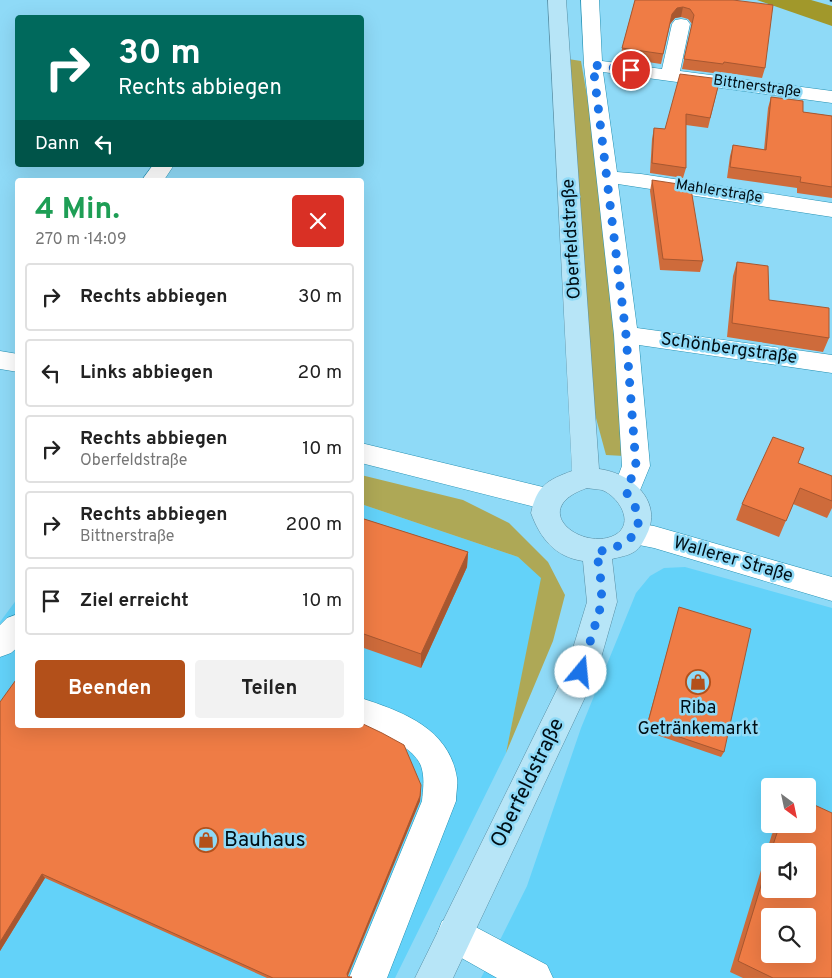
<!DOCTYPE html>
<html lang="de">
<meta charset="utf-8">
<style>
:root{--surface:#fff;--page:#f2f2f2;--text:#222;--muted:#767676;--line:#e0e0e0;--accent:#b3501a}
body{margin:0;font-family:Overpass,sans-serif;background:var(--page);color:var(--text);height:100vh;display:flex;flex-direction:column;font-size:19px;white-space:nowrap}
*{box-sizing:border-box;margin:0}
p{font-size:16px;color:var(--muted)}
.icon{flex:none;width:28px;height:28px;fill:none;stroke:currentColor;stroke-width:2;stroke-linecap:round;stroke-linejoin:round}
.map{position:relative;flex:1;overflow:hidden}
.panel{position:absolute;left:15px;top:178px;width:349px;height:550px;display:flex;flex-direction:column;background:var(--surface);border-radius:5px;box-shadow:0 5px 20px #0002}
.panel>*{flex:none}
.guide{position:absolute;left:15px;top:15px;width:349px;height:152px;border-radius:5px;box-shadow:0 5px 20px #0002;background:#00695c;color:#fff;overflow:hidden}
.needle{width:32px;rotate:147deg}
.controls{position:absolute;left:761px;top:778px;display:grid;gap:10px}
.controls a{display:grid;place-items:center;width:55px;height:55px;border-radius:5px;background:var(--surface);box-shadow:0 5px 20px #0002;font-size:25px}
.pin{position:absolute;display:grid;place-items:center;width:42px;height:42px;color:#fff;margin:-21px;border:2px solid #fff;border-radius:50%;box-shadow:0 1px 5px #0007}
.me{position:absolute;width:55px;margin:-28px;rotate:17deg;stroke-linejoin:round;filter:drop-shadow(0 0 4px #0008)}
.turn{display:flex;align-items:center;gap:18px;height:105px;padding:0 20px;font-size:22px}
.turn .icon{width:65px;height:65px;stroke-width:2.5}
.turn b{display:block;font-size:35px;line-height:42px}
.then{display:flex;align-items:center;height:48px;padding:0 20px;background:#0003;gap:10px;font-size:19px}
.round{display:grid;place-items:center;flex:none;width:52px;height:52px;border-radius:5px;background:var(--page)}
.overview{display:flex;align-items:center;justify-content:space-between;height:85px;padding:0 20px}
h1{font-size:30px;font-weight:700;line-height:38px;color:#1e9e55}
.action{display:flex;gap:10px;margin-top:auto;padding:10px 20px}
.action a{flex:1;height:58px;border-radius:5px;background:var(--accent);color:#fff;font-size:20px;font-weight:700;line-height:58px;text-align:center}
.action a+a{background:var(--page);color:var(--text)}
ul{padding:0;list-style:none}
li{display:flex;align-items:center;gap:15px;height:68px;margin:0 10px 8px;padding:0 10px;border:2px solid var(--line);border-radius:5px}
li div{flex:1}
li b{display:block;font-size:19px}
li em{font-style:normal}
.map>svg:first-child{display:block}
</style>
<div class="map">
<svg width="832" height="978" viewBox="0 0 832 978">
<rect width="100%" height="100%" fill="#8fdaf7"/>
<!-- built -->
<g fill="#63d2f9" fill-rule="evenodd">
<polygon points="361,504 518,557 542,578 506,753 395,978 0,978 0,622 17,599 18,725 361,725"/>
<path d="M685,567L832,608V978H481L527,886L581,728L636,593L650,576L664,568ZM770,786H808V824H770ZM770,851H808V889H770ZM770,916H808V954H770Z"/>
</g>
<!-- green -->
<g fill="#aea856">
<polygon points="568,59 581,61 611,236 624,456 606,455 593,407"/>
<polygon points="361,475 463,500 509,523 548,562 565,595 553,641 506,753 541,578 518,557 361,504"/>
</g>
<!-- forest -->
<polygon fill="#a1982b" points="757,0 811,0 832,6 832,26"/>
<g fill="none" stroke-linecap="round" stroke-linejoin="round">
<defs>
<g id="minor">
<polygon points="581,0 599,0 602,61 662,69 672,24 675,20 681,19 687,20 690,24 680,71 832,91 832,103 603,72 617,172 641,174 832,203 832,217 618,184 637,328 832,355 832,373 639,345 650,466 636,500 626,503 616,500 612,492 622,466 614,335 584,65"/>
<polygon points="153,165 174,165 164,180 142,180"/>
<polygon points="0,351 18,354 18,372 0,369"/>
<polygon points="361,443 547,488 557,491 561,499 557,507 547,510 361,463"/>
<polygon points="634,523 654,526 832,577 832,601 654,548 624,542 620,534 624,526"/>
<polygon points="18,614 18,647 11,653 0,657 0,625 7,618"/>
<path d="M361,698C403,712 449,728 457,778C458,785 456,793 456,801L387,978H349L422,801C423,789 425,778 421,766C413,745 376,732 357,725H361Z"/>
<polygon points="455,916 547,965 553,978 497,978 442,947 437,934 442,921"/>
</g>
<path id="major" d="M548,0H566L599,469C632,473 664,502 646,536C643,542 640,548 634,552C628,556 619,557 612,559L617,602L597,672L453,978H415L566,671L587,602L583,561C555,557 540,538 531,513C537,486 547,480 572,471ZM587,488C591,489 597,489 602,490C618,496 636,523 615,535C582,552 526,509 587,488Z"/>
</defs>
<!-- minor casing -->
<use href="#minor" stroke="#2490b2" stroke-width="1"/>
<!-- major casing -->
<use href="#major" stroke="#588fa5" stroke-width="1"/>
<!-- minor -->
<use href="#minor" fill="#fff" fill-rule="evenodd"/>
<!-- major -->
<use href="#major" fill="#b7e5f7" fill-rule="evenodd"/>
<!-- rail -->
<polyline stroke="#112731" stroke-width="2.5" stroke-dasharray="4.5 4.5" stroke-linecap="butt" points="830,0 832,1"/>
</g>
<!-- wall -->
<g fill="#ce6b3b" fill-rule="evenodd">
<polygon points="635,0 733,0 765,68 762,78 721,72 721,74 682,69 692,24 688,19 681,17 675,18 670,24 661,64 621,58 622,48"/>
<polygon points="720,79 708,128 686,125 686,168 683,178 650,173 652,139 654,128 665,129"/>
<polygon points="771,97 803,112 832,116 832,198 797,193 797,188 727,178 730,156 733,145 764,150 768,108"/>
<polygon points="652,180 685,189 703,261 700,272 660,270 650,191"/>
<polygon points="737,262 769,300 829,338 823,352 727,337 733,276"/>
<polygon points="832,476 832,508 827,518 793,504 779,537 736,520 742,504"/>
<polygon points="361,518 468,552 467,567 421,668 361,647"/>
<polygon points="678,612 724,752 721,757 645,731"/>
<polygon points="0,702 421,789 420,801 348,976 352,978 267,978 45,878 0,951"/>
<path d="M779,824H786L794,827L795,824H808L832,978H743L730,972L772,834ZM770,851H808L770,889Z"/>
</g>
<!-- shaded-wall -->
<g fill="#a75730">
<polygon points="683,7 681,17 675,18 670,24 661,64 672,14 677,8"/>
<polygon points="468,552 467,567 421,668 421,654"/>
<polygon points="421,789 420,801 347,977 347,974"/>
<polygon points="42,874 45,878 0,951 0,942"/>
</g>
<!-- building -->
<g fill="#ef7c45" stroke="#a75730" fill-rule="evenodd">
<polygon points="635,0 733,0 773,5 765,68 724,62 723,64 684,59 694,15 690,9 683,7 677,8 672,14 663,54 622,48"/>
<polygon points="680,74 720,79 710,118 686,114 686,168 652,163 654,128 665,129"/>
<polygon points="771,97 803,101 803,112 832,116 832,187 800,182 801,177 730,167 733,145 766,150"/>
<polygon points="652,180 685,185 685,189 691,189 703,261 663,259"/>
<polygon points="737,262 768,266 769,300 829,308 829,338 732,323"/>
<polygon points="773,437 804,448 798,463 832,476 832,501 800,488 786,521 742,504"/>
<polygon points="361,518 468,552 421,654 361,633"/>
<polygon points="679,607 751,629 724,752 647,726"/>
<polygon points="18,677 18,725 361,725 361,723 382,733 404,745 421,785 420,796 347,974 348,977 352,977 351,978 273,978 42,874 0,942 0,702"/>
<path d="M808,802L832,813V978H773L738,961L770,856V889H808V851H771L780,824H786L799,829L801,824H808ZM770,916H808V954H770Z"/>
</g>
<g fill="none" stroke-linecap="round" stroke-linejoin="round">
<!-- route -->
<path stroke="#1a73e8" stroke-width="9" stroke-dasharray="0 16.2" d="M581,672L602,602L600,570L596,552C634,546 652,526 626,492L636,466L626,335L593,65L631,70"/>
</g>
<!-- icons -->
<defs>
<symbol id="shop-ring" viewBox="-11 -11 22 22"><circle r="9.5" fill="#8fdaf7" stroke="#b3501a" stroke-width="1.5"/><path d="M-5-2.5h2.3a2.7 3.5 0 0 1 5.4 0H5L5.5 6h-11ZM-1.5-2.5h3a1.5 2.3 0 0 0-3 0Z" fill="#b3501a"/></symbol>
</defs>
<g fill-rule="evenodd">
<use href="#shop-ring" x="684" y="668" width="28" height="28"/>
<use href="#shop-ring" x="192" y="826" width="28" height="28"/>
</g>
<g text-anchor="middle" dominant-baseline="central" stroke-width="5" stroke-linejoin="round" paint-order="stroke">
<!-- far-street labels -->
<g font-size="15" fill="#000e15" stroke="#8fdaf7">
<text transform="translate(757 87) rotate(8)">Bittnerstraße</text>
<text transform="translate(719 192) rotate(9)">Mahlerstraße</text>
</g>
<!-- street labels -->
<g font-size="18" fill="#000e15" stroke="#8fdaf7">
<text transform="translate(572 239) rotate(-93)">Oberfeldstraße</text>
<text transform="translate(729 349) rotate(8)">Schönbergstraße</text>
<text transform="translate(733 560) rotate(16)">Wallerer Straße</text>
</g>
<!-- poi labels -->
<g font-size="18" fill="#000e15" stroke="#8fdaf7">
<text x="698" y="708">Riba<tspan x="698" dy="21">Getränkemarkt</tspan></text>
</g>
<!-- near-street labels -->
<g font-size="21" fill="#000e15" stroke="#8fdaf7">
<text transform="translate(528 783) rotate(-64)">Oberfeldstraße</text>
</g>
<!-- near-poi labels -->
<g font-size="21" fill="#000e15" stroke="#8fdaf7" text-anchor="start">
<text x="224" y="840">Bauhaus</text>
</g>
</g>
</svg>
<div class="controls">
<a><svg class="needle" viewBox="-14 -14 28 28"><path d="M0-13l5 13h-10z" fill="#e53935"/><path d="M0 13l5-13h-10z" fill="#767676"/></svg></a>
<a><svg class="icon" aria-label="sound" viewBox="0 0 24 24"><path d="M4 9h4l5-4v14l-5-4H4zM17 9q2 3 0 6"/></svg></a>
<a><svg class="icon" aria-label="search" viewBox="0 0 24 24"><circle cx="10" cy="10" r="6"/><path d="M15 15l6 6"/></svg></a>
</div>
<div class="pin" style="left:631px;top:70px;background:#d93025"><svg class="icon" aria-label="arrive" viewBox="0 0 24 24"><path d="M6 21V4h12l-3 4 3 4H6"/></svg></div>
<svg class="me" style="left:581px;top:672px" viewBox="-20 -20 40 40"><circle r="19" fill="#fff"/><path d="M0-13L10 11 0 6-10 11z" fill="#1a73e8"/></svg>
<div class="guide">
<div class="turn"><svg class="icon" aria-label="right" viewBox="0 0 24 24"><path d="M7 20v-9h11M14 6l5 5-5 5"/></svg><div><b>30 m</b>Rechts abbiegen</div></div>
<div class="then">Dann<svg class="icon" aria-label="left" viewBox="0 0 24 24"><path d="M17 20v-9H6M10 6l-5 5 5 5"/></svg></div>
</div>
<section class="panel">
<div class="overview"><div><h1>4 Min.</h1><p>270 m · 14:09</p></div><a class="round" style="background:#d93025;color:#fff"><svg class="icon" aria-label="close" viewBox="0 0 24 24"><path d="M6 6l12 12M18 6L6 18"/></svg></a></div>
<ul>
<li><svg class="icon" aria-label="right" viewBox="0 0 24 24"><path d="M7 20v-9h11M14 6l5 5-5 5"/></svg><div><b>Rechts abbiegen</b></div><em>30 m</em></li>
<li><svg class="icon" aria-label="left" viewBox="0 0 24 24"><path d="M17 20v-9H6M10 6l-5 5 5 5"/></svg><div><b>Links abbiegen</b></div><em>20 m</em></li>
<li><svg class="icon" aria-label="right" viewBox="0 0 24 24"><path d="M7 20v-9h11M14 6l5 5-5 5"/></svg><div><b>Rechts abbiegen</b><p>Oberfeldstraße</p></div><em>10 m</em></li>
<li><svg class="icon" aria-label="right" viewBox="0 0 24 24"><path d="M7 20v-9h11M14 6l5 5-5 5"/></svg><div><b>Rechts abbiegen</b><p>Bittnerstraße</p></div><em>200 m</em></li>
<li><svg class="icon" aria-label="arrive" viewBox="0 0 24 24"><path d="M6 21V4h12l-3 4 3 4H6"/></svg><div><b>Ziel erreicht</b></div><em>10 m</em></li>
</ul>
<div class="action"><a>Beenden</a><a>Teilen</a></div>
</section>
</div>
